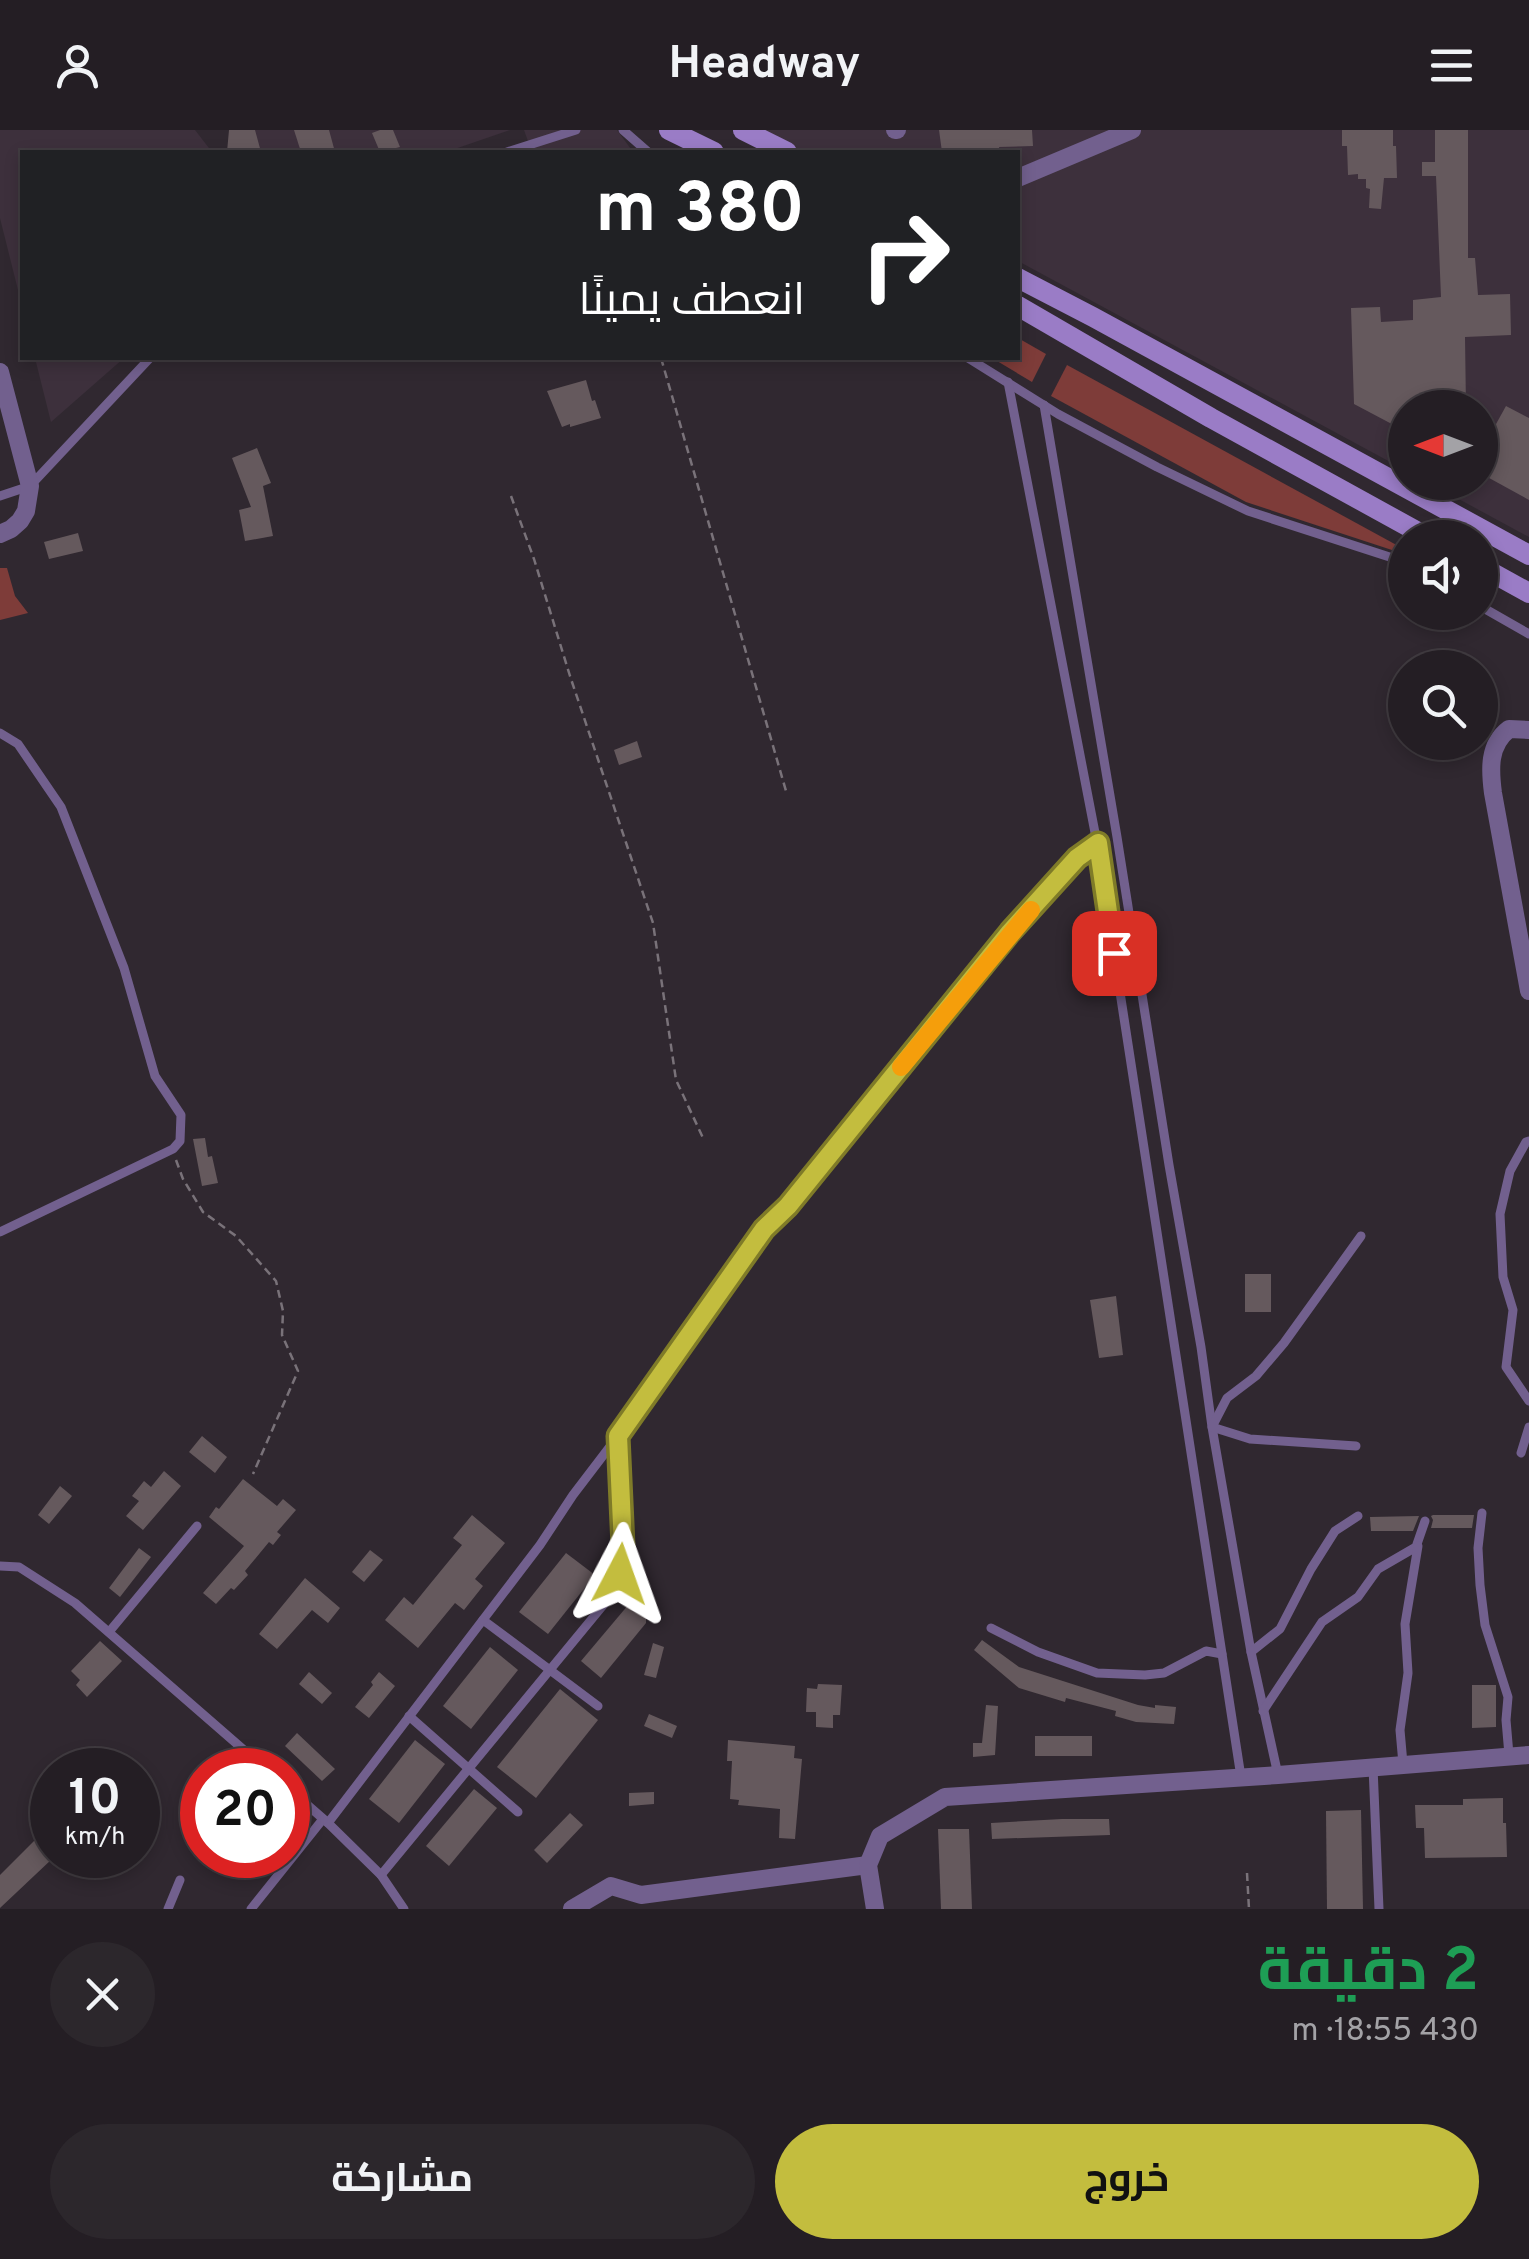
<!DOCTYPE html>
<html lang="ar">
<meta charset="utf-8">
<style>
:root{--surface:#241e24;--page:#2c272c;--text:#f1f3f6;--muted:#a3a2a6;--line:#413c41;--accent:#c3bd3e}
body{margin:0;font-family:Overpass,Cairo,sans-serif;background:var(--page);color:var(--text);direction:rtl;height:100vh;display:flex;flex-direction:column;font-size:38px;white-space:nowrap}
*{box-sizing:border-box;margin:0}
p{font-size:32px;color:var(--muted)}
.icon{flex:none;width:55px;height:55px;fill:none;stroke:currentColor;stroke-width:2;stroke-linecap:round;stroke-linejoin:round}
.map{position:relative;height:1779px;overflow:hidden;direction:ltr}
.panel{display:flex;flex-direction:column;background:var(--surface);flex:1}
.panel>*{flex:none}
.guide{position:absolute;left:20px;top:20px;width:1000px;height:210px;border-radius:0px;box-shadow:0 5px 15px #0003,0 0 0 2px var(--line);direction:rtl;background:#202124;color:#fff;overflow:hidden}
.needle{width:65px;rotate:270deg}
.tools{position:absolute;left:1388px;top:260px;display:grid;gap:20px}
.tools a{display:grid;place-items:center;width:110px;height:110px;border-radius:50%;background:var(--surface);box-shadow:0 5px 15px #0003,0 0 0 2px var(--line);font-size:50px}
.speed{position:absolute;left:30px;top:1618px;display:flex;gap:20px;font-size:50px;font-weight:700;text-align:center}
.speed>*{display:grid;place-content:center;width:130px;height:130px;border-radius:50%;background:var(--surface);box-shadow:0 5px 15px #0003,0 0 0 2px var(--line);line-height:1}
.speed small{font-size:25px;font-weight:400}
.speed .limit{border:15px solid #d22;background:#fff;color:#111}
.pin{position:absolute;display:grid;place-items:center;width:85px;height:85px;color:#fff;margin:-42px;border-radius:20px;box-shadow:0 5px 15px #0006}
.me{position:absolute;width:110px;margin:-55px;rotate:4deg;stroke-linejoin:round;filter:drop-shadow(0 0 8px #0008)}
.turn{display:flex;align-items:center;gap:35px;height:210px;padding:0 50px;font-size:45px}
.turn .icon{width:130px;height:130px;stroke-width:2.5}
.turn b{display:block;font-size:70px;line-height:85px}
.round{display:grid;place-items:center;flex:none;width:105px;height:105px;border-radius:52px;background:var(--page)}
.head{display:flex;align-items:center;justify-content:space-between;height:170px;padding:0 50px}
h1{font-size:60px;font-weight:700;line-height:75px;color:#1e9e55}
.cta{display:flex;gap:20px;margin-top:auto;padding:20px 50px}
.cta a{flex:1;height:115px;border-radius:60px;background:var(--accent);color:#111;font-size:40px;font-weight:700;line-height:115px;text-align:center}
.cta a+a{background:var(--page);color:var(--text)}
header{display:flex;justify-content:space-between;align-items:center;height:130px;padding:0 50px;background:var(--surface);font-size:45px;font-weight:700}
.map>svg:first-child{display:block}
</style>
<header><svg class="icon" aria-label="menu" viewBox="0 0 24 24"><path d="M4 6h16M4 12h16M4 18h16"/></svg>Headway<svg class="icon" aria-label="person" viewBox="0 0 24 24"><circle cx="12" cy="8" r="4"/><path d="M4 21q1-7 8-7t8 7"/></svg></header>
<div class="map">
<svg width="1529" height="1779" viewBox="0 0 1529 1779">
<rect width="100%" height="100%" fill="#302830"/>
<!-- built -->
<g fill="#3d303c">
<polygon points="0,0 195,0 212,22 22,22 22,176 0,88"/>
<polygon points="249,0 510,0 446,22 254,22"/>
<polygon points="524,0 617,0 633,22 532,22"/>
<polygon points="759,0 1529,0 1529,407 1429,353 1480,352 1480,278 1405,278 1405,340 1018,131 1018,22 804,22"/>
<polygon points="35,228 124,228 51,292"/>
</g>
<!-- green -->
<g fill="#7e3c39">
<polygon points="1018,208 1046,224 1032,252 992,228 1018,228"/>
<polygon points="1067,235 1402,418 1395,421 1246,372 1051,266"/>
<polygon points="0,438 7,438 15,466 28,483 0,490"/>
</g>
<!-- building -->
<g fill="#65595d">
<polygon points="229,0 255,0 261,22 227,22"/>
<polygon points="294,0 329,0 335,22 301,22"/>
<polygon points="380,0 393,0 400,17 380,22 372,3"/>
<polygon points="939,0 1032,0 1033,16 999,17 1000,22 942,22"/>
<polygon points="1342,0 1393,0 1393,16 1396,16 1397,48 1384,48 1381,79 1369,78 1370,59 1366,58 1366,49 1358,49 1358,44 1348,45 1347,16 1342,16"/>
<polygon points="1435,0 1468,0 1468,128 1475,128 1478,165 1510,164 1511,205 1465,207 1466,278 1405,278 1405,301 1354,274 1351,178 1380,177 1381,192 1413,190 1413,170 1441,167 1436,46 1422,46 1422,32 1435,32"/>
<polygon points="586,250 592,271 595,270 601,288 570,297 570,294 562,297 547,261"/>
<polygon points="1506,276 1529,288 1529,370 1480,343 1480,323"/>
<polygon points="257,318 271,353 263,356 273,406 245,411 239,380 251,377 232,328"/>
<polygon points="78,403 83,421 49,429 44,412"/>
<polygon points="637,611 642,627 619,635 614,620"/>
<polygon points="205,1008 208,1027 212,1026 218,1053 202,1056 193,1009"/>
<rect x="1245" y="1144" width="26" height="38"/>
<polygon points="1116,1166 1123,1225 1099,1228 1090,1170"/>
<polygon points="202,1306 227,1327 215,1343 189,1322"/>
<polygon points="164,1341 181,1356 143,1400 126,1386 139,1371 132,1366 144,1351 151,1357"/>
<polygon points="243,1349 277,1376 283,1369 296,1380 277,1402 281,1405 273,1415 269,1412 245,1441 248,1445 234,1460 231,1458 216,1474 203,1463 244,1416 209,1387 216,1377 219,1379"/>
<polygon points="60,1356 72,1366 49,1394 38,1385"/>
<polygon points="472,1385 505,1413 475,1449 483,1456 464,1480 455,1473 418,1518 385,1490 404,1467 413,1475 430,1454 462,1415 453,1408"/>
<polygon points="1474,1385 1472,1398 1431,1398 1433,1390 1431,1386 1433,1385"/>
<polygon points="1419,1386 1413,1401 1371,1401 1370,1387"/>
<polygon points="139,1418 151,1427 120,1467 109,1458"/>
<polygon points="370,1420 383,1430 364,1452 352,1442"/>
<polygon points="566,1423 595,1445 548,1504 519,1482"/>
<polygon points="305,1448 340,1478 328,1493 312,1480 277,1519 259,1504"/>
<polygon points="629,1474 646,1488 646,1493 601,1548 581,1531"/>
<polygon points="982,1510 1019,1537 1138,1575 1155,1578 1155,1575 1176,1577 1174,1594 1136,1592 1115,1586 1116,1581 1066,1568 1065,1572 1019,1558 974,1520"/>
<polygon points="100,1511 122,1531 87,1567 76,1555 80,1550 71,1541"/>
<polygon points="653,1513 664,1517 656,1548 644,1545"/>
<polygon points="490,1517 518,1540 471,1599 443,1576"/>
<polygon points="309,1542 332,1563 322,1574 299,1554"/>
<polygon points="379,1542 395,1556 369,1588 355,1577 373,1555 371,1552"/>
<polygon points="818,1554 842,1555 840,1585 833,1585 833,1598 816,1597 816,1582 806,1582 807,1558 817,1559"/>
<polygon points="1472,1555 1496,1555 1496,1597 1472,1598"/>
<polygon points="560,1559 598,1590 536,1668 497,1637"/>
<polygon points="986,1575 998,1576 995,1625 973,1627 973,1613 982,1613"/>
<polygon points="649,1584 677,1596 672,1608 644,1596"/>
<polygon points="297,1603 335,1639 322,1651 285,1616"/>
<rect x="1035" y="1606" width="57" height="20"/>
<polygon points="415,1610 445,1634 399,1693 369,1669"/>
<polygon points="728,1610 795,1616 794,1628 802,1629 795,1709 779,1708 780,1679 738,1675 739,1670 730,1669 732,1631 727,1631"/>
<polygon points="474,1659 497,1678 449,1736 426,1716"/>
<polygon points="654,1662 654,1674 629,1676 629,1663"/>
<polygon points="202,1667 202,1696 196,1704 191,1704 179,1694"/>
<polygon points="1503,1668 1503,1693 1506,1693 1507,1727 1425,1728 1424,1698 1416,1698 1415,1675 1463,1675 1463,1669"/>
<polygon points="1361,1680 1363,1779 1327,1779 1326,1681"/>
<polygon points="570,1683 583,1695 547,1733 534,1720"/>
<polygon points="1062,1689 1109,1689 1110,1705 992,1709 991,1693"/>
<polygon points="938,1699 969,1699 972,1779 941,1779"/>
<polygon points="43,1702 52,1711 52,1729 0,1778 0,1745"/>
</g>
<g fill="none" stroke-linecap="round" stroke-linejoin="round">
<!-- path -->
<g stroke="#797279" stroke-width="2.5" stroke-dasharray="8 5" stroke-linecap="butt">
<polyline points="661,228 786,661"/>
<polyline points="511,366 534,429 570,546 653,793 676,950 704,1010"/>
<polyline points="176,1030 183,1049 203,1082 236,1106 276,1151 283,1181 282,1205 298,1241 253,1344"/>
<polyline points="1247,1743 1249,1779"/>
</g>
<!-- lane -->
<g stroke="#72608e" stroke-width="9">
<polyline points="623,0 648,22"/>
<polyline points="507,22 576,0"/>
<polyline points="968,228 1058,284 1157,337 1248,381 1405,432"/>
<polyline points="1008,252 1097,713 1241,1647"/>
<polyline points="1044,275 1117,707 1169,1035 1201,1217 1212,1297 1251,1522 1278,1645"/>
<polyline points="0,366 30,356 150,228"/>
<polyline points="1480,476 1529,504"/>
<polyline points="0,603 18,614 61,677 124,838 155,946 181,985 180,1011 173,1019 0,1102"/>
<polyline points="1529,1011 1526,1012 1510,1041 1500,1084 1503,1147 1513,1180 1506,1237 1529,1271"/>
<polyline points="1356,1316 1250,1309 1212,1297 1227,1268 1256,1246 1284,1213 1361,1106"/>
<polyline points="1521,1323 1529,1297"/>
<polyline points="1482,1383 1478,1418 1480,1455 1485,1495 1508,1567 1506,1590 1509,1625"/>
<polyline points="0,1436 19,1437 75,1473 267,1640"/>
<polyline points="483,1490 598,1576"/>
<polyline points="991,1498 1038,1522 1097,1543 1145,1545 1164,1543 1206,1521 1222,1524"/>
<polyline points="109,1502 197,1396"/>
<polyline points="1251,1522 1280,1499 1311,1439 1335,1401 1358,1386"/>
<polyline points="1263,1581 1322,1492 1358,1467 1378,1439 1416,1417 1425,1391"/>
<polyline points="409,1586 518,1682"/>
<polyline points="1403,1634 1400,1600 1408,1543 1405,1494 1418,1416"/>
<polyline points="1373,1637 1379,1779"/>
<polyline points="288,1658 328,1693 381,1745 404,1779"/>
<polyline points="328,1693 540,1415 573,1365 618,1306 764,1099 788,1076 1011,802 1077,728 1097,713"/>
<polyline points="381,1745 605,1473 620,1444 623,1417 618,1306"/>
<polyline points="168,1779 180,1750"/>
<polyline points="251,1779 323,1689"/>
</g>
<!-- street -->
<g stroke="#72608e" stroke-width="18">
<polyline points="895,0 897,0"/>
<polyline points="1018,48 1132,0"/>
<polyline points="0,242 30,356 26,381 20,391 11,399 0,404"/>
<path d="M1529,600L1509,599C1488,615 1490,640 1493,663L1529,861"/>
<polyline points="572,1779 611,1756 641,1765 868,1735"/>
<polyline points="875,1779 868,1735 880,1706 945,1667 1278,1645 1529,1625"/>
</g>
<!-- secondary -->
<g stroke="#9a7cc6" stroke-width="20">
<polyline points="669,0 714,22"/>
<polyline points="743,0 787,22"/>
<polyline points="1018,148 1093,187 1529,425"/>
<polyline points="1018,176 1211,288 1429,408"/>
<polyline points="1480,436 1529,463"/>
</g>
</g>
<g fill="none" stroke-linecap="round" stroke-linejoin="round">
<defs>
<polyline id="route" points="620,1444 623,1416 618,1306 764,1099 788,1076 1010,802 1077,728 1098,713 1114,823"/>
</defs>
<!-- route casing -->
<use href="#route" stroke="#7f7b28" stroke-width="25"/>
<!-- route -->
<use href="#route" stroke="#c3bd3e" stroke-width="18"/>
<!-- slow -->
<polyline stroke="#f59e0b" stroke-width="18" points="901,937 1031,780"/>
</g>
</svg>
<div class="tools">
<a><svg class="needle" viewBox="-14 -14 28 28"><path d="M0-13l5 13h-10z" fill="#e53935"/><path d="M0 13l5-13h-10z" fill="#a3a2a6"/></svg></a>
<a><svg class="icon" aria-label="sound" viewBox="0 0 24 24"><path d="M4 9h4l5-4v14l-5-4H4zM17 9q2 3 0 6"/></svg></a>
<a><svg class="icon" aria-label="search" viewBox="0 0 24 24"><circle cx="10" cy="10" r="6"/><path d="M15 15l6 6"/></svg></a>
</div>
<div class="speed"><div>10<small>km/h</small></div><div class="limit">20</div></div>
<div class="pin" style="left:1114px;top:823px;background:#d93025"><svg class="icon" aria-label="arrive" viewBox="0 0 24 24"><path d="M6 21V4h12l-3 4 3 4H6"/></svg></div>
<svg class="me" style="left:620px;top:1444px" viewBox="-20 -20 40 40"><path d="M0-17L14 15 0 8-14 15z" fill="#c3bd3e" stroke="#fff" stroke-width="4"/></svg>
<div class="guide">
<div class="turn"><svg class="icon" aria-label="right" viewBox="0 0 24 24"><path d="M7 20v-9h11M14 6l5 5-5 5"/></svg><div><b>380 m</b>انعطف يمينًا</div></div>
</div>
</div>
<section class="panel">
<div class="head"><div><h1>2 دقيقة</h1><p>430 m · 18:55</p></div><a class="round"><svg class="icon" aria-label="close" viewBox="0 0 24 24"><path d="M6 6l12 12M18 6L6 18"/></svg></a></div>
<div class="cta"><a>خروج</a><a>مشاركة</a></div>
</section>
